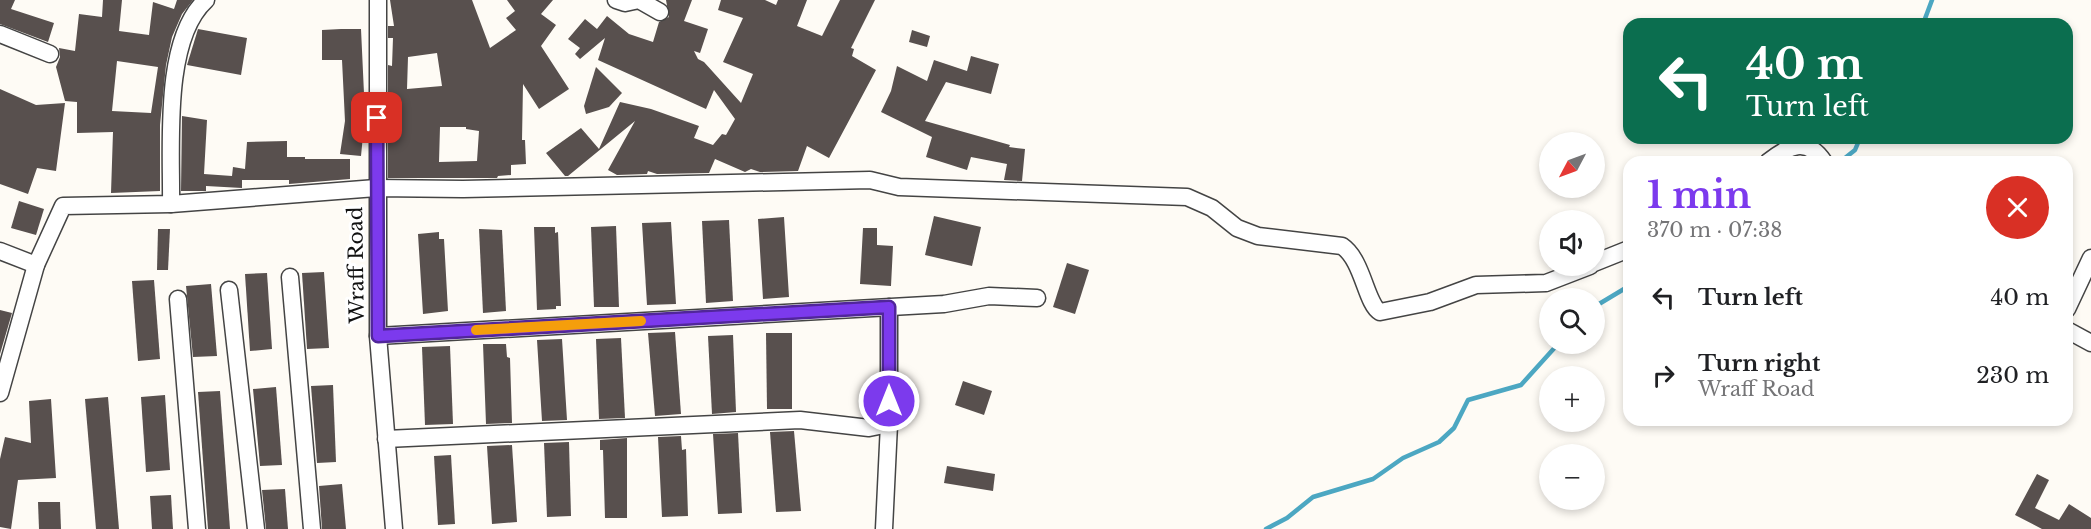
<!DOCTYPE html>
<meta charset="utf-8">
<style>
:root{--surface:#fff;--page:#f2f2f2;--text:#202124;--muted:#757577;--accent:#7c3aed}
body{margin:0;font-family:"Libre Baskerville",serif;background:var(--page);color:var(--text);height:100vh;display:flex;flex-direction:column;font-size:22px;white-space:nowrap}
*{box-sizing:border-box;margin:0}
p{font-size:20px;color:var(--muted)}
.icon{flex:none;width:33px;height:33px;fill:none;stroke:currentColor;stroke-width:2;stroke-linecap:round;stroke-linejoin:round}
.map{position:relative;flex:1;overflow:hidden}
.panel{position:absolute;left:1623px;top:156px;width:450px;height:270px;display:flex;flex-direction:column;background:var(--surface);border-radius:18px;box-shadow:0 3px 9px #0003}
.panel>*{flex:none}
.guide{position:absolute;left:1623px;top:18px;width:450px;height:126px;border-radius:18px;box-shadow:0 3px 9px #0003;background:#0b6e4f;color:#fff;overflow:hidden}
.needle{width:39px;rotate:229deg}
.controls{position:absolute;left:1539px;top:132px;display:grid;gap:12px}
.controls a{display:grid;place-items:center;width:66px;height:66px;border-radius:50%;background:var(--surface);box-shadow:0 3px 9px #0003;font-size:30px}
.pin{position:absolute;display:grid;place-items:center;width:51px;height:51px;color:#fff;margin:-26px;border-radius:12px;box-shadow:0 3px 9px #0006}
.me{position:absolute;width:66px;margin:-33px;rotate:0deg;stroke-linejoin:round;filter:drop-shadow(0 0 4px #0008)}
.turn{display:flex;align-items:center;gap:21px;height:126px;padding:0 24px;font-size:27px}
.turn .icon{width:78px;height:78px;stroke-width:2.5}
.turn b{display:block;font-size:42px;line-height:51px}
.round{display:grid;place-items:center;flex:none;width:63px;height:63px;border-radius:32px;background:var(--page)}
.summary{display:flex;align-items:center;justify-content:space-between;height:102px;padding:0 24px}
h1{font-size:36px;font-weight:700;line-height:45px;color:var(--accent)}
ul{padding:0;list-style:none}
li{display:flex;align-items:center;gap:18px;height:78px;padding:0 24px}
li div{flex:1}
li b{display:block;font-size:22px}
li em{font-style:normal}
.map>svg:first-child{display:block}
</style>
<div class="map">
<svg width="2091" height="529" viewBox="0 0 2091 529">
<rect width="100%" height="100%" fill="#fefbf5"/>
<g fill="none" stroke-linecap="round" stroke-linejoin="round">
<!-- stream -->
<g stroke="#4ca7c2" stroke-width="4.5">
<polyline points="1923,24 1932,0"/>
<polyline points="1840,162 1855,150 1860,138"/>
<polyline points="1594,307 1629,286"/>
<polyline points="1266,529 1287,518 1313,497 1373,479 1403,458 1439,442 1454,428 1468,400 1521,385 1558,344"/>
</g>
</g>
<!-- building -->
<g fill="#58504e" fill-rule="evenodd">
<polygon points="0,0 15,0 11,9 54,23 48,42 0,24"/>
<path d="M103,0H122L119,31L149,35L153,2L174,9L177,0H193L182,14L172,37L166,65L160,125V191L111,193L113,132L77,133V102L65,101L56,67L60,57L59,48L75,51L79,14L102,17ZM117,61L158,67L151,113L112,111Z"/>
<path d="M390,0H472L490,48L516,30L506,18L515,11L507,0H553L541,14L556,25L541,46L569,89L539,109L523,84L522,140H525L526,164L511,165V175L498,176L497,178H388V65L392,66L393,38H388V26H394ZM437,53L442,86L407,89L408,57ZM440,127H466V129L479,131L477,161L439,162Z"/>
<polygon points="666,0 692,0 684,21 708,29 700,53 694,51 698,59 704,62 741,103 753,74 723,62 743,18 718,10 721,0 765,0 776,5 778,0 807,0 797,26 822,36 840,0 875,0 851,48 854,49 852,56 876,70 829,158 807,146 798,171 760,172 751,169 745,172 715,159 709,173 657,174 648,171 647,174 617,175 608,170 635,121 568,176 565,176 546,153 581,128 599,149 620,102 651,109 699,126 694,138 713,145 722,134 726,135 735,119 714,90 706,109 598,60 605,38 580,59 575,54 580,48 568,39 585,19 597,29 607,16 629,34 653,42 659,22 669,17"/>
<polygon points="198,29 247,38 241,75 187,65"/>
<polygon points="341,29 361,29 365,115 361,156 340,154 345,121 342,60 322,60 322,30"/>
<polygon points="912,30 930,36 927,47 909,42"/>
<polygon points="971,56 999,64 991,94 946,82 925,121 1010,145 1009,147 1025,149 1022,181 1004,180 1007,164 971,157 967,170 926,157 932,137 881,112 891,91 897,66 927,81 934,60 967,71"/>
<polygon points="596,67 622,93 609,107 586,114 584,106"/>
<polygon points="0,89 36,105 65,103 56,171 37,168 28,194 0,184"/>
<polygon points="182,116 207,120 204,174 232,176 233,167 245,169 247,142 287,141 287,157 305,157 305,159 350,159 350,179 289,184 289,180 242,180 242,188 206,186 206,191 181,191"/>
<polygon points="19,201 44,209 36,235 11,228"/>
<polygon points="934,216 981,227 972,266 925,255"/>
<polygon points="784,217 789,297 763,299 758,219"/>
<polygon points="729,220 733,301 706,303 702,221"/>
<polygon points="671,222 676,304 647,305 642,223"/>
<polygon points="616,226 619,307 594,307 591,227"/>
<polygon points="534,227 555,227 555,233 558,232 561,306 556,306 556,309 537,310"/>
<polygon points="863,228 877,228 877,245 893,246 891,286 860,284"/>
<polygon points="158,229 170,229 168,270 157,270"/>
<polygon points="479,229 502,230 506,311 483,313"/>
<polygon points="439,232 439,239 444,239 448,311 423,314 418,234"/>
<polygon points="1067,263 1089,270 1075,314 1053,307"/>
<polygon points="324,272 329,348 307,349 302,273"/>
<polygon points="267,273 272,349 250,351 245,274"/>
<polygon points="154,280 160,359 138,361 132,281"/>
<polygon points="211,284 217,356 193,357 186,286"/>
<polygon points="0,310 12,313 0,354"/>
<polygon points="675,332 681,414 655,416 648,333"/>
<polygon points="766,333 792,333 792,409 767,409"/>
<polygon points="733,335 736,412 712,414 708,336"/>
<polygon points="621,338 625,418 599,419 596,339"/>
<polygon points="562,339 567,420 542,421 537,340"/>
<polygon points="483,344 506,344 507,357 510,358 512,423 486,424"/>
<polygon points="450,346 453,424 425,425 422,347"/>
<polygon points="963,381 992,391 984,415 955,405"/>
<polygon points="333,385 336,462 317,463 311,386"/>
<polygon points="276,387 282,465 260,466 253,389"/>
<polygon points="220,391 230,529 208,529 198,392"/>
<polygon points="165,395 170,470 146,472 141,397"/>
<polygon points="108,397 119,529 96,529 85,399"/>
<polygon points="51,399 56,478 18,480 11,529 0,527 0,459 5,437 31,443 29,401"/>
<polygon points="794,431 801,511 776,512 770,432"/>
<polygon points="738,433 742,513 718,514 713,434"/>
<polygon points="681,436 682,450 686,449 688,516 662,517 658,437"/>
<polygon points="627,438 627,518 605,518 603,450 600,450 600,440"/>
<polygon points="569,442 571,516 547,517 544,443"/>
<polygon points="512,445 517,522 492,524 487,446"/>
<polygon points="451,455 455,524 438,525 434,456"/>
<polygon points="947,466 995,474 993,491 944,483"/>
<polygon points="2037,474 2049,480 2035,508 2059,520 2069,504 2091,518 2091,529 2042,529 2015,515"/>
<polygon points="342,484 346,529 322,529 319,486"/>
<polygon points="285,489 288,529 266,529 262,490"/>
<polygon points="171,495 173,529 152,529 150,496"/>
<polygon points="38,502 60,502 61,529 39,529"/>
</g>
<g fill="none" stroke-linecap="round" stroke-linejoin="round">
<defs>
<g id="minor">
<polyline points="378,0 378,336 394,529"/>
<polyline points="616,0 625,3 639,0 660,12"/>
<polyline points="0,34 50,54"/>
<path d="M1768,162C1788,146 1807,136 1824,162"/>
<path d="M171,204C172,149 162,40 206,0"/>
<polyline points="0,251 36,265"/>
<polyline points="1594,263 1629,249"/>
<polyline points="290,277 312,529"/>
<polyline points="229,290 256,529"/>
<polyline points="178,299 197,529"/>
<polyline points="2067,309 2091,258"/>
<polyline points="2067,330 2091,343"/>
<polyline points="378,336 944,304 989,296 1037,298"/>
<path d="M0,393L36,265L63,206L171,204L376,188L463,189L870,180L899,187L1187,197L1212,208L1237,228L1258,236L1342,246C1363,260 1366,304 1380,312L1430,302L1476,285L1546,283L1590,266"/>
<polyline points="386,439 800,420 869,428 889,424"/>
<polyline points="884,529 889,424 889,307"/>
</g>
</defs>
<!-- minor casing -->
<use href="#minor" stroke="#444" stroke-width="19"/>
<!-- minor -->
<use href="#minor" stroke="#fff" stroke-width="16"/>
</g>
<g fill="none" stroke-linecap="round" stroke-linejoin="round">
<defs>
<polyline id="route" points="377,118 378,336 889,307 889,401"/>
</defs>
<!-- route casing -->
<use href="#route" stroke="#51269a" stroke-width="15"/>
<!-- route -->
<use href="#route" stroke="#7c3aed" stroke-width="10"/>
<!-- slow -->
<polyline stroke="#f59e0b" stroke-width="10" points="476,330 641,321"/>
</g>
<g text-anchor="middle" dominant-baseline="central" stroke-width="6" stroke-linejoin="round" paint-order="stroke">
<!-- street labels -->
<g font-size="20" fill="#111" stroke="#fff">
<text transform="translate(356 265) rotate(-91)">Wraff Road</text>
</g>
</g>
</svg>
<div class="controls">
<a><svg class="needle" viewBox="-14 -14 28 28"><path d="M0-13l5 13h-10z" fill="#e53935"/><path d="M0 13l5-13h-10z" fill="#757577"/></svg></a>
<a><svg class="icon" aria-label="sound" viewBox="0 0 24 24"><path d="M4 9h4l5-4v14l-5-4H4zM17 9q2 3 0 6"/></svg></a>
<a><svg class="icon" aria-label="search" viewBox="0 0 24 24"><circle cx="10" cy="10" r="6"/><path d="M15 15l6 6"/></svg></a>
<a>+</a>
<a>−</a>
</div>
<div class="pin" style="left:377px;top:118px;background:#d93025"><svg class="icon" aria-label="arrive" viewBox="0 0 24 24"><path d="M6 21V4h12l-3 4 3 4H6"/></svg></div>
<svg class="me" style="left:889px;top:401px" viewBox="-20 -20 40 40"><circle r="17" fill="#7c3aed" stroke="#fff" stroke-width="3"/><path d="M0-11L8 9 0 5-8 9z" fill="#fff"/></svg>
<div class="guide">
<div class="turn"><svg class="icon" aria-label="left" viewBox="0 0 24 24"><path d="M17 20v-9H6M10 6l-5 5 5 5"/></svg><div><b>40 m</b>Turn left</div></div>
</div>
<section class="panel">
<div class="summary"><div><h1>1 min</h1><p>370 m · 07:38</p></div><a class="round" style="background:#d93025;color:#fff"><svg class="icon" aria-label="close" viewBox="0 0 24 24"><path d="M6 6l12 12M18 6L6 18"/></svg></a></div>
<ul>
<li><svg class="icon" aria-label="left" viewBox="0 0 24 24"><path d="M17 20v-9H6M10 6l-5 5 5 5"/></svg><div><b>Turn left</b></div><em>40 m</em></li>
<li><svg class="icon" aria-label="right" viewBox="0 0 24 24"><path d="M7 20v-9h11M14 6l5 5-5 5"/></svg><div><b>Turn right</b><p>Wraff Road</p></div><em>230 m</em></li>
</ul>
</section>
</div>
